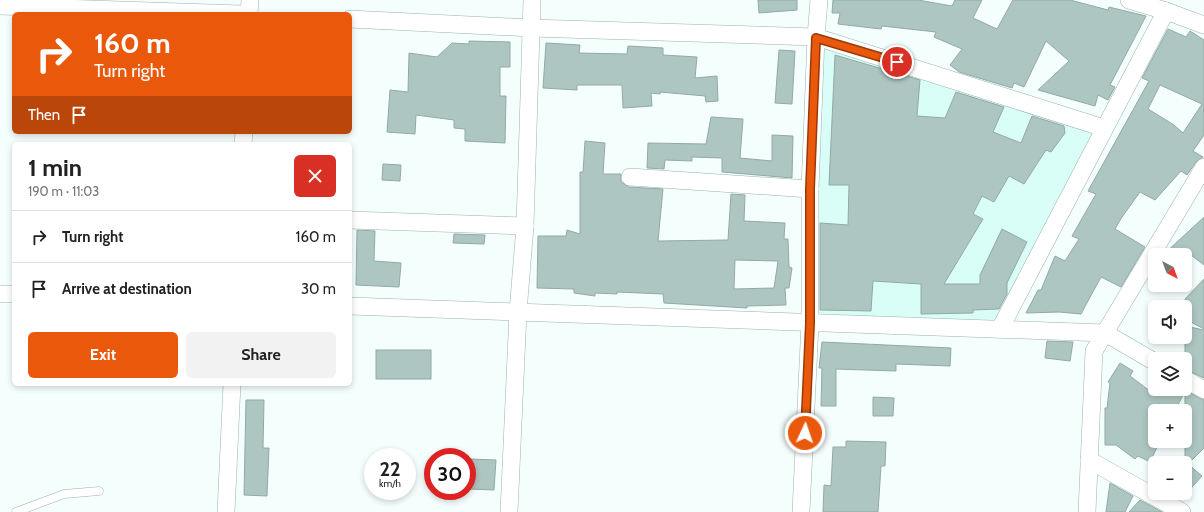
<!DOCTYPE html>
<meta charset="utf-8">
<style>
:root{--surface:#fff;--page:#f2f2f2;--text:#222;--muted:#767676;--line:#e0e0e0;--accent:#ea580c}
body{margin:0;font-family:Cabin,sans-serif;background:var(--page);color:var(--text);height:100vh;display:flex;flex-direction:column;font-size:15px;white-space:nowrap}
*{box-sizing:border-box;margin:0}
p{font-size:13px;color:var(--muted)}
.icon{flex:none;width:22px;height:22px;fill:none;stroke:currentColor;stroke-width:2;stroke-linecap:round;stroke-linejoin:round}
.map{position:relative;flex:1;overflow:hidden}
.details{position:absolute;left:12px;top:142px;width:340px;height:244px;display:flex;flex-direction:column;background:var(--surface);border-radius:6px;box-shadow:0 2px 6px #0003}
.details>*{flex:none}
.guide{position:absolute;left:12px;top:12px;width:340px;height:122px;border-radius:6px;box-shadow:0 2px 6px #0003;background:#ea580c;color:#fff;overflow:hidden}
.needle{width:26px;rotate:139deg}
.tools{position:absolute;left:1148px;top:248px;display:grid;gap:8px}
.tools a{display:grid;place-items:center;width:44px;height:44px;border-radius:6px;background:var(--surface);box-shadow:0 2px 6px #0003;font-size:20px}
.speed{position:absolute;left:364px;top:448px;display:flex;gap:8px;font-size:20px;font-weight:700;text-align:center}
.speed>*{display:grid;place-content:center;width:52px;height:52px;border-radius:50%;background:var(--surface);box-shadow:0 2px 6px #0003;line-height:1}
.speed small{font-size:10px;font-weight:400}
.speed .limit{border:6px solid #d22;background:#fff;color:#111}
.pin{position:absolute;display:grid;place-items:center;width:34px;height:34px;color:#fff;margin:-17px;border:2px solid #fff;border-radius:50%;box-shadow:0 1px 4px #0007}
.me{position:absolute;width:44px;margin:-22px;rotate:3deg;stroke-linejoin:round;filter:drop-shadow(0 0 3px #0008)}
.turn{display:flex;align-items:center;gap:14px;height:84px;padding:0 16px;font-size:18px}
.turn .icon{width:52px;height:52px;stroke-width:2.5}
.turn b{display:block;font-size:28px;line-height:34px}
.then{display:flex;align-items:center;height:38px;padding:0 16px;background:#0003;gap:8px;font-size:15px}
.round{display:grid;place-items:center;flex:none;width:42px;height:42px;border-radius:6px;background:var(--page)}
.overview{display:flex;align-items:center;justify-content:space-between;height:68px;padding:0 16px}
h1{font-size:24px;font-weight:800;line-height:30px}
.primary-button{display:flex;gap:8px;margin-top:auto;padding:8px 16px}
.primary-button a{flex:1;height:46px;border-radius:6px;background:var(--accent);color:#fff;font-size:16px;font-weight:800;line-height:46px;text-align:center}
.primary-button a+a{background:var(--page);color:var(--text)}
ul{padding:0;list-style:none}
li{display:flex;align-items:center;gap:12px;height:52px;padding:0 16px;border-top:1px solid var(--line)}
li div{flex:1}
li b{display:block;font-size:15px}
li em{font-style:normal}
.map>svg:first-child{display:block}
</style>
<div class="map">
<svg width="1204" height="512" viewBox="0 0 1204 512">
<rect width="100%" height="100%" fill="#f4fefc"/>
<!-- built -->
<polygon fill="#d9fdf7" points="820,41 1097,132 1000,326 812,319"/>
<!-- building -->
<g fill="#adc6c2" stroke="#92aaa6" fill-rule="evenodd">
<polygon points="758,0 797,0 797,10 759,13"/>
<polygon points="833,0 918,0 952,6 955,0 982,0 973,18 997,29 1013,0 1070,0 1108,10 1109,7 1146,16 1110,85 1115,87 1108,100 1098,95 1095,106 1038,90 1069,61 1046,41 1024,87 1014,83 1012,88 959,72 950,65 962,49 934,37 936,32 882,26 881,29 838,24 840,13 832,13"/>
<path d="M1168,29L1186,37L1190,31L1204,40V135L1193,151L1203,157L1196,162L1187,175L1181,171L1155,200L1140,192L1122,217L1115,229L1145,247L1121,287L1101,277L1081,314L1059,312L1026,313L1038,290H1041L1055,256L1065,261L1079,239L1072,236L1096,194L1088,191L1149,81L1142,78ZM1160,85L1202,104L1183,133L1174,125L1148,109Z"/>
<polygon points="469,41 510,42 510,67 500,67 500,96 506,96 505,143 465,141 465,129 454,128 454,120 416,115 415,134 387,132 390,90 408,92 409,53 437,57 452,43 469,44"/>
<polygon points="546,43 580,45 579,53 627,54 628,46 663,48 663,55 697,57 695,78 717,76 718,101 706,102 705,96 660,92 660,94 651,93 652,106 623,108 622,85 577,85 577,90 543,88"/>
<polygon points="779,50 795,51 792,104 775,103"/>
<polygon points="835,55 920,80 917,116 945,118 956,92 1004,107 993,132 1021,143 1032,116 1064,126 1065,133 1051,152 1046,150 1024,184 1009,176 994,202 982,196 973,214 983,219 944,284 980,284 980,275 1002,229 1027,242 1007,283 1007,294 999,309 973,310 973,313 921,314 921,284 873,281 871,311 820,310 820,223 848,225 849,185 829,185"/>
<polygon points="711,117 743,119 740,158 772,161 772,135 793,136 792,178 722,172 722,158 692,157 692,161 665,160 664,169 647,168 648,143 706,144"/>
<path d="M585,141L605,143L603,174H621V182L629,187L663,189L658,241L728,240L731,194L745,195L744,221L785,223L784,239H788L789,267L792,268L789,288H785L786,305L747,306V308L664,303L663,294L617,292V294L595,293V296L574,293V289L537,288L538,236H566L567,230L580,234V172H583ZM735,260L778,261L774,288L734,289Z"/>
<polygon points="383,164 401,165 400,181 382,180"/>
<polygon points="1204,217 1204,265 1191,255 1163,255"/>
<polygon points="357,230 375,231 374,261 401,263 399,287 356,285"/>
<polygon points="454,234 485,235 484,244 453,243"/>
<polygon points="1204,279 1204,329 1185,319 1185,299"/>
<polygon points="1185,326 1204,330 1204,378 1185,369"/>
<polygon points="1047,341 1073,342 1070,361 1045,358"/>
<polygon points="822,342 951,348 950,366 896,364 896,371 836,369 836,406 821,406 822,368 819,368"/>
<rect x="376" y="350" width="55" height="29"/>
<polygon points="1120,363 1133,371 1130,376 1154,394 1159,389 1165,396 1171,389 1182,389 1204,400 1204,448 1188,464 1202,476 1185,495 1185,391 1175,411 1155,411 1155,441 1160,441 1150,462 1138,456 1135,459 1116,445 1105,445 1105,408 1107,408 1110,383 1108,382"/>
<polygon points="873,397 894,398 893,416 873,416"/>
<polygon points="246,400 264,400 263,448 269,448 267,496 244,495"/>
<polygon points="846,441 886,442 885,466 881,466 878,512 823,512 824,485 831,486 833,447 846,447"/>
<polygon points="470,459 496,460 494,490 469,489"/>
<polygon points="1110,483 1133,496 1125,512 1106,512"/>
<polygon points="1140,500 1162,512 1129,512"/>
</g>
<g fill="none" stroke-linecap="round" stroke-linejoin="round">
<defs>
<polyline id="service" points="16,512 64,494 99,491"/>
<g id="minor">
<polyline points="1129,0 1166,11 1204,25"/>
<polyline points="0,6 241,14"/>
<polyline points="249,14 250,0"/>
<polyline points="350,19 531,28 816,37 1104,128"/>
<polyline points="243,144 244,132"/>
<polyline points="630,177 810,189"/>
<polyline points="350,220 525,226"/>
<polyline points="0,294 14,294"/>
<polyline points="350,306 1105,333 1155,362"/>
<polyline points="1000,329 1166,11"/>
<polyline points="1185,379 1204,390"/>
<polyline points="1089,460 1182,512"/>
<polyline points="226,512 232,384"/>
<polyline points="509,512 518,312 525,226 532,0"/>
<polyline points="801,512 810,323 810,189 816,37 819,0"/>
<polyline points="1087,512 1094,351 1204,167"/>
</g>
</defs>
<!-- service casing -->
<use href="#service" stroke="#9bb3af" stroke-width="9"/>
<!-- minor casing -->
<use href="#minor" stroke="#9bb3af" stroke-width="18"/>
<!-- service -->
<use href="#service" stroke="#fff" stroke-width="8"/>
<!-- minor -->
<use href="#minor" stroke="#fff" stroke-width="17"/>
</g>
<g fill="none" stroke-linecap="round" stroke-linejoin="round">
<defs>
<polyline id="route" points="805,433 810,323 810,189 816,38 897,62"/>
</defs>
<!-- route casing -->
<use href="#route" stroke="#983908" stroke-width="10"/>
<!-- route -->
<use href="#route" stroke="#ea580c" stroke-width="7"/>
</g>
</svg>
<div class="tools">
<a><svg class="needle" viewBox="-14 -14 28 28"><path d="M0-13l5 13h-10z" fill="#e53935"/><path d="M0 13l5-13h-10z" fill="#767676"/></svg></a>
<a><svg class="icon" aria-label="sound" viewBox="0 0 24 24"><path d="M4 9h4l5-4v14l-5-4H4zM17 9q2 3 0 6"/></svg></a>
<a><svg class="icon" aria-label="layers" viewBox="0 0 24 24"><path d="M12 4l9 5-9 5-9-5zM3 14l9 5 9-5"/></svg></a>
<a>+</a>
<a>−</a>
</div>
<div class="speed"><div>22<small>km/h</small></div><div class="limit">30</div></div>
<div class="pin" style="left:897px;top:62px;background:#d93025"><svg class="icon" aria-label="arrive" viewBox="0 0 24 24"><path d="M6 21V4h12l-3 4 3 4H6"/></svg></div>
<svg class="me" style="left:805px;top:433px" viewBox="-20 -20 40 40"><circle r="17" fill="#ea580c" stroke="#fff" stroke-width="3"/><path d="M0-11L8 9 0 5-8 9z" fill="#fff"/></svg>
<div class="guide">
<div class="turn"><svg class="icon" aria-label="right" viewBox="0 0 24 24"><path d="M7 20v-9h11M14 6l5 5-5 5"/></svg><div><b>160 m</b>Turn right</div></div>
<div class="then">Then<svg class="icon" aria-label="arrive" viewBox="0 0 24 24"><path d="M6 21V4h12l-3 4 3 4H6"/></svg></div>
</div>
<section class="details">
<div class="overview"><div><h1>1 min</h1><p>190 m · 11:03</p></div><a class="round" style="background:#d93025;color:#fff"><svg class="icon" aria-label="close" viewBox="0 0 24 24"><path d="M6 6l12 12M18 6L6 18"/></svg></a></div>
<ul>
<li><svg class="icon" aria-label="right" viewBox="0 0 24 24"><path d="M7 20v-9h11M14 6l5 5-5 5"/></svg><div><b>Turn right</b></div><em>160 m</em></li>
<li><svg class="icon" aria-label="arrive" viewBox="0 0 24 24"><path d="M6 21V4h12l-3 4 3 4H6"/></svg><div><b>Arrive at destination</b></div><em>30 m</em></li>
</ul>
<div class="primary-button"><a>Exit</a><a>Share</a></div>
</section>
</div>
